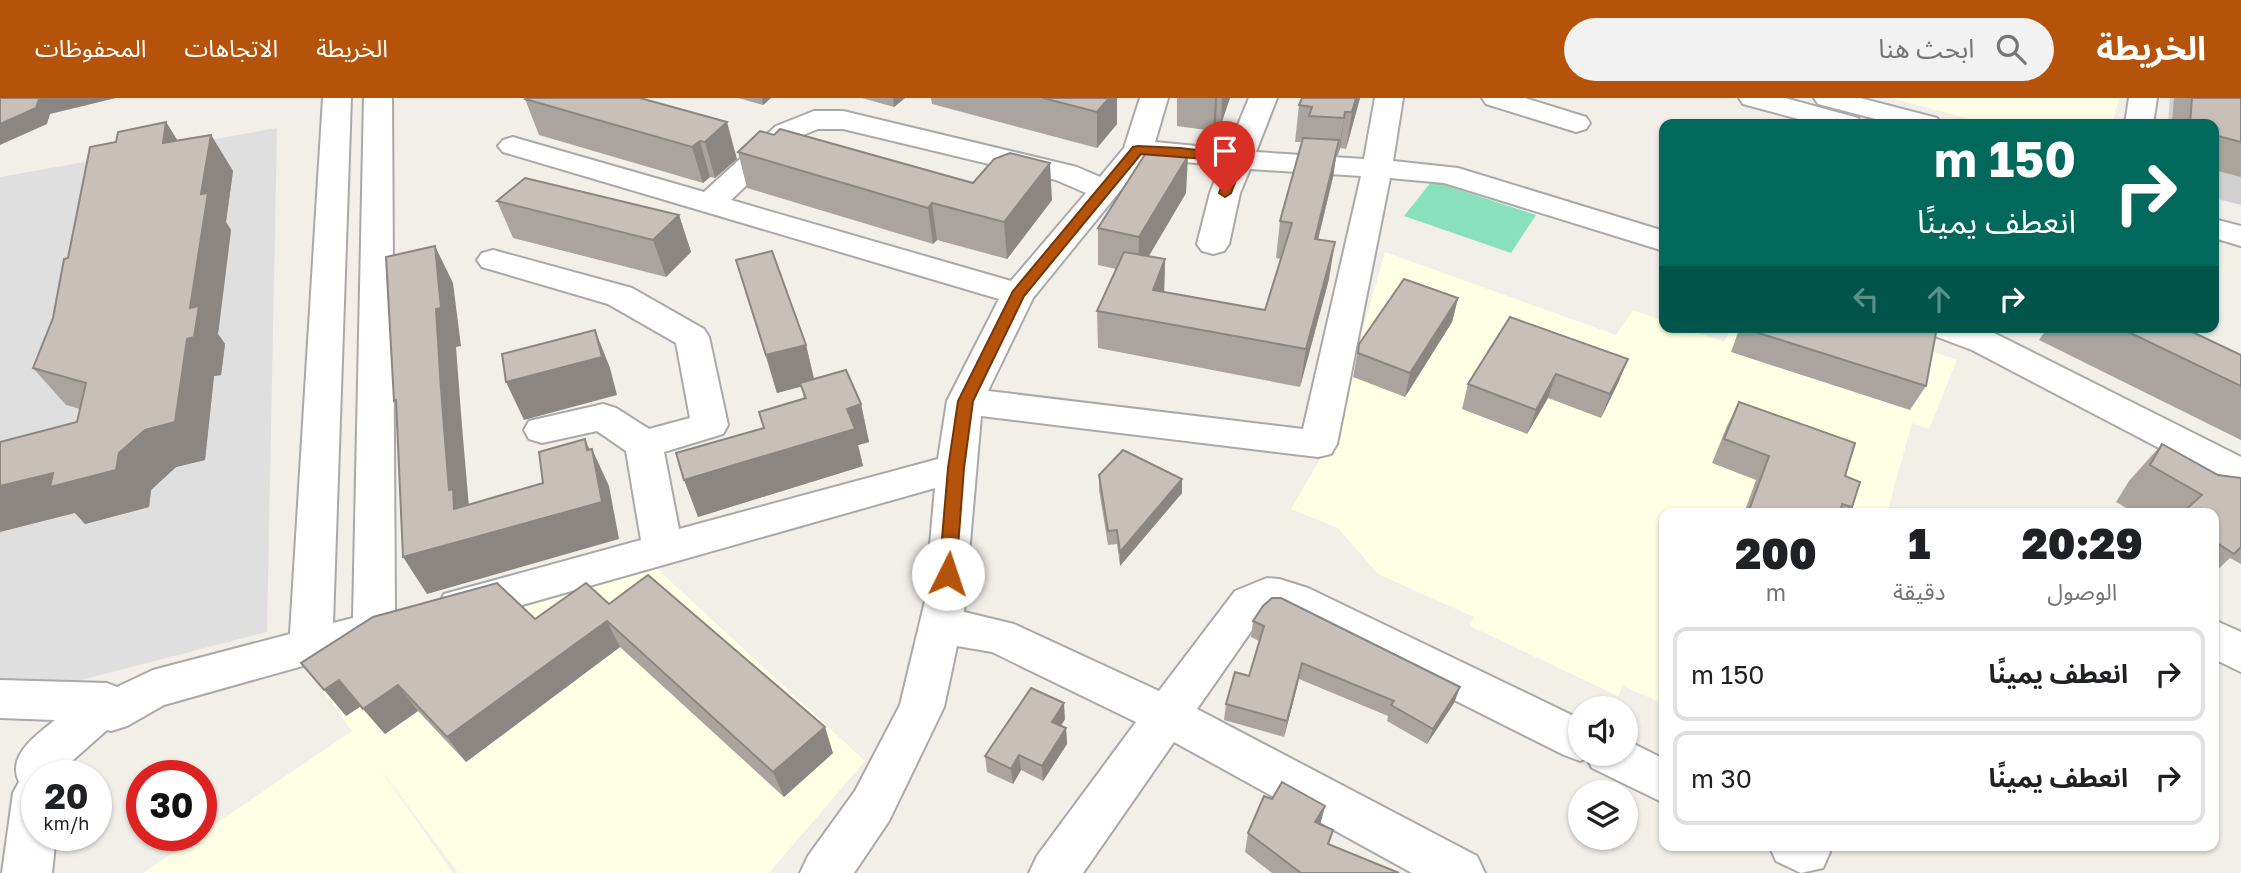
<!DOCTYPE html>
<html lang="ar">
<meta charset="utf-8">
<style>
:root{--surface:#fff;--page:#f2f2f2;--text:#202124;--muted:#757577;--line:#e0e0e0;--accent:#b45309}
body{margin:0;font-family:"Golos Text","Noto Sans Arabic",sans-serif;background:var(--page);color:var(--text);direction:rtl;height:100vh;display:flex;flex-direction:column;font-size:26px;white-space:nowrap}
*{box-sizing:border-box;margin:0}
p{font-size:23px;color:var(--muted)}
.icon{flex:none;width:38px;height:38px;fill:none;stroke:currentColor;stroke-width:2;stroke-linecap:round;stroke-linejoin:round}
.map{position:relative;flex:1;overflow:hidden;direction:ltr}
.side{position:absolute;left:1659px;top:410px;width:560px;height:343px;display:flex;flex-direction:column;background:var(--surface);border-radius:14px;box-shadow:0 2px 5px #0004;direction:rtl}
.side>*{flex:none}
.banner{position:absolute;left:1659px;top:21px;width:560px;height:214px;border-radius:14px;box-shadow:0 2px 5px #0004;direction:rtl;background:#00695c;color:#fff;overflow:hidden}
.fabs{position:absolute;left:1568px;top:598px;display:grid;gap:14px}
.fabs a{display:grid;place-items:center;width:70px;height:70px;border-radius:50%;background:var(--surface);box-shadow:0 2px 5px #0004;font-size:35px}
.speed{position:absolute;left:21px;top:662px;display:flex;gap:14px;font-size:35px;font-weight:700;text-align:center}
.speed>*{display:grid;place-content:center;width:91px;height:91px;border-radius:50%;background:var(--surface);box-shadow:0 2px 5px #0004;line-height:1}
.speed small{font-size:18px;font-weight:400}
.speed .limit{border:10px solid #d22;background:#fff;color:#111}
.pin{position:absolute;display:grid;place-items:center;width:60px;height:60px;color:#fff;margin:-72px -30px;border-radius:50% 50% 50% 0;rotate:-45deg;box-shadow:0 0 7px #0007}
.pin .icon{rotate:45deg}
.me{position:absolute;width:77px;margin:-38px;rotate:4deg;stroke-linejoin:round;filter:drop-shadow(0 0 5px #0008)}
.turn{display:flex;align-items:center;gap:24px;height:147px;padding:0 28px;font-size:32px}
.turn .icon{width:91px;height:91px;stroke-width:2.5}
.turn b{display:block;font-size:49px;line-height:60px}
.lanes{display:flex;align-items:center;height:66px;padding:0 28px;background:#0003;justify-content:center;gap:35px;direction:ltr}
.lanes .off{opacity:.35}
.eta{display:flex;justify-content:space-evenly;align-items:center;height:119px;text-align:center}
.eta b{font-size:42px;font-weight:800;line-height:49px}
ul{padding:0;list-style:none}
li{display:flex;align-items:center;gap:21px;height:94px;margin:0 14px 10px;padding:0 14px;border:4px solid var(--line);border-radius:14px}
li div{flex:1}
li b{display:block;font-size:26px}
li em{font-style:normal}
header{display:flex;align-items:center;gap:42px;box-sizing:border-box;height:98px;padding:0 35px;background:var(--accent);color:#fff}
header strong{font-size:33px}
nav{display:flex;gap:38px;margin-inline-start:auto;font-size:24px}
.search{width:490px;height:63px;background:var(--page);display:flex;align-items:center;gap:18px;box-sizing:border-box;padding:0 24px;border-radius:38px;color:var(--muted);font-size:26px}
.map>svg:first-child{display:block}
</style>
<header>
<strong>الخريطة</strong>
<div class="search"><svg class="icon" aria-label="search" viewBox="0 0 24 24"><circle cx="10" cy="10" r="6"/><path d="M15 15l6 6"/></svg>ابحث هنا</div>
<nav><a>الخريطة</a><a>الاتجاهات</a><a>المحفوظات</a></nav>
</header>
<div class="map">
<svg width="2241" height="775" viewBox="0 0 2241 775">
<rect width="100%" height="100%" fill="#f2efe9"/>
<!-- residential -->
<polygon fill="#e0dfdf" points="277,30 267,534 0,603 0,79"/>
<!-- education -->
<g fill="#ffffe5">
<polygon points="1891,0 2119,0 2112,26 1989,26"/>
<polygon points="1385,154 1616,237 1633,212 1664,223 1664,229 1682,229 1724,244 1732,229 1860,229 1957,262 1929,331 1912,325 1887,415 1664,415 1664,606 1623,588 1618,598 1470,528 1474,519 1378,476 1338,430 1291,411 1332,341"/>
<polygon points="654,468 865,663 769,775 458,775 376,665 453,775 143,775 352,633 320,589 331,562"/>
</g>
<!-- religious -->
<polygon fill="#d0d0d0" points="2170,0 2241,0 2241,107 2214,100 2214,26 2168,26"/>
<!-- pitch -->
<polygon fill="#88e0be" points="1432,83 1536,117 1511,155 1404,118"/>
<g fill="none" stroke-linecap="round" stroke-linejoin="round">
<defs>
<g id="minor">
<path d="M323,0H351L333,525L353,520L364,0H392L395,513L402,516L408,528L402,540L164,607L127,628L111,633L107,632L63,671L62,677H37V737H56L52,775H2L13,695L19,684C6,657 38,636 55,622L0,620V582L107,585L117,589L153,572L290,536Z"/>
<path d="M1140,0H1168L1155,44L1228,51L1249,0H1277L1256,54L1364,61L1375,0H1403L1393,63L1458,70L1664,133V153L1444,85L1390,80L1337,346L1331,356L1318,359L981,318L964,514L1014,526L1159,593L1235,493L1267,480L1279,481L1308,490L1580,621V656H1626V642L1664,661V705L1592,670L1587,660L1580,663L1564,657L1279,514H1269L1259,522L1197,611L1477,758L1485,775H1412L1174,644L1083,775H1029L1037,758L1136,624L992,554L957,548L944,609L889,723L854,775H800L808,758L855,693L900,607L925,503L935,390L459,525L444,520L438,508L444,496L641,442L626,353L597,333L542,345L529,341L524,332L529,323L603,306L616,310L649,331L690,320L676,245L608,206L482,169L477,162L482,155L493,152L632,190L704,231L709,239L728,327L723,336L664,354L679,431L938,361L947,303L999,201L503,54L498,48L503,42L513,39L523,42L704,94L776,28L814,13H843L1077,69L1100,79L1124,50ZM818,31H843L1056,82L1086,95L1011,183L731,102L796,40ZM1146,61L1221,67L1210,95L1197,146L1202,153L1213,156L1224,153L1229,146L1240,95L1250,71L1361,78L1303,331L988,293L1033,200Z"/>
<polygon points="1482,0 1525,0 1586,19 1590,25 1586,31 1576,34 1486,6"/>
<polygon points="1739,0 1785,0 1858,20 1862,26 1817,26 1743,6"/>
<polygon points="1814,0 1860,0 1937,20 1941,26 1895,26 1818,6"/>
<polygon points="2129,0 2157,0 2153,26 2125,26"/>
<polygon points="2214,121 2241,128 2241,148 2214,140"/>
<polygon points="1927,229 1978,229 1996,236 2241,359 2241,390 2228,386 1972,252 1932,237"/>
<polygon points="2214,522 2241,534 2241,574 2214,561"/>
<polygon points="1769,747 1827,747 1830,754 1823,770 1801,775 1776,763"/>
</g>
</defs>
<!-- minor casing -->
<use href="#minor" stroke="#a9a9a9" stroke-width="4"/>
<!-- minor -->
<use href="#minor" fill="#fff" fill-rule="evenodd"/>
</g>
<!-- wall -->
<g fill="#aba49e">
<polygon points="640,0 737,61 715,80 710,79 703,85 539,37 525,1"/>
<polygon points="738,0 771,0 763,7"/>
<polygon points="862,0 905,0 894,9"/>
<polygon points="931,0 1117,0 1117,26 1097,50 932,6"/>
<polygon points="1177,0 1230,0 1221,26 1216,25 1213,33 1177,28"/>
<polygon points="1302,0 1360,0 1346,51 1340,50 1338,57 1336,57 1333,79 1318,142 1329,181 1300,289 1098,250 1097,213 1116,171 1098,167 1098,130 1186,95 1149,158 1165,161 1164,195 1265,212 1281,161 1276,160 1280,123 1302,44 1295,44 1299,7"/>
<polygon points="2174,0 2241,0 2241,79 2214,72 2214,26 2172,26"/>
<polygon points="166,24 177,42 211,37 233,73 226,124 231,132 218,236 225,246 221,277 214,278 205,362 176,369 151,392 149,409 85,426 75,415 77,324 80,311 66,307 33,270 53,220 68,160 116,44"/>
<polygon points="738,54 973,85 1052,102 1007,161 937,142 933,146 747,90"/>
<polygon points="497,103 679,117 691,154 666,179 513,140"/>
<polygon points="736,162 806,247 814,281 861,306 869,344 858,347 863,368 698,419 764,330 804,301 801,288 777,295"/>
<polygon points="1458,200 1452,224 1405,299 1353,279 1359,246"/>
<polygon points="1740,229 1937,229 1926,288 1910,312 1731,254"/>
<polygon points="2048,229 2182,229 2241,257 2241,342 2039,242"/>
<polygon points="1628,261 1618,285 1601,320 1548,300 1527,336 1462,311 1468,286"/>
<polygon points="1739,304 1845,378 1852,409 1848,415 1744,415 1756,382 1712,365 1727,328"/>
<polygon points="2162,346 2218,377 2241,380 2241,466 2230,460 2214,475 2214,415 2135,415 2116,404 2129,383"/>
<polygon points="1099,377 1182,395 1120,468 1117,446 1108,447 1099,392"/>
<polygon points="609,506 833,655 784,699 620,549 466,664 418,613 385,636 361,608 346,618 373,519 535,521"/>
<polygon points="1253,523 1460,589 1454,605 1427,646 1387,623 1388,618 1299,581 1284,639 1224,622 1226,606 1249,578 1259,543 1251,539"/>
<polygon points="1065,621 1061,628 1066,630 1067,646 1043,683 1021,672 1013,686 987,674 985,658"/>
<polygon points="1272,701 1325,708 1320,726 1333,732 1329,746 1399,775 1272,775 1245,754 1248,735"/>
</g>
<!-- shaded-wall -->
<g fill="#8b8681">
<polygon points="42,0 116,0 50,16 47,26 0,47 0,26 39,1"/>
<polygon points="762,0 771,0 763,7"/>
<polygon points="893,0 905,0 894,9"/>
<polygon points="1109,0 1117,0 1117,26 1097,50 1097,14"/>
<polygon points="1215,0 1217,0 1216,25 1213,33"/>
<polygon points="1222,0 1230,0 1221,26"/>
<polygon points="1356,0 1360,0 1346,51 1352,14"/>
<polygon points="1345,14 1340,50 1338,57 1344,20"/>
<polygon points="166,24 189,61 163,45"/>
<polygon points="727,24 737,61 715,80 705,44"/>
<polygon points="211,37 233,73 226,124 231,132 218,236 225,246 221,277 214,278 205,362 176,369 151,392 149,409 85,426 75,415 0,434 0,388 119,355 190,210 201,96"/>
<polygon points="1339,42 1333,79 1309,178 1315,141"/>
<polygon points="700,43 710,79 703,85 692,49"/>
<polygon points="1188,58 1186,95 1138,176 1139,139"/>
<polygon points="1050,65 1052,102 1007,161 1004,124"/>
<polygon points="932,105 937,142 933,146 928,110"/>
<polygon points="679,117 691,154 666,179 653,142"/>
<polygon points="1335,144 1329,181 1300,289 1306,251"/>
<polygon points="435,148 453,185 461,248 456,249 462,328 470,421 476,439 587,352 585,341 594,362 592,351 609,388 619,441 427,496 403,459 454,411 449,392 441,291 436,211"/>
<polygon points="1165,161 1164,199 1153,192"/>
<polygon points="1458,200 1452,224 1405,299 1410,275"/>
<polygon points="595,232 610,270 617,297 524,322 506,284"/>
<polygon points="806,247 815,285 777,295 766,257"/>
<polygon points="1628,261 1618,285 1601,320 1610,296"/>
<polygon points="1556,276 1548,300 1527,336 1536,312"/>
<polygon points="861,306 869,344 858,347 863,368 698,419 684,382 847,311"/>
<polygon points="1182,381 1182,395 1120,468 1120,454"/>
<polygon points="607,523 620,549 466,664 447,639"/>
<polygon points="1302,565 1299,581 1284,639 1287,623"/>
<polygon points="339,582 361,608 346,618 324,592"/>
<polygon points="398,587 418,613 385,636 363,611"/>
<polygon points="1460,589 1454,605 1427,646 1433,631"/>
<polygon points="1064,605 1065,621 1053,640 1052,624"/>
<polygon points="825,629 833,655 784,699 773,674"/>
<polygon points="1066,630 1067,646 1043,683 1042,668"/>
<polygon points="1019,657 1021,672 1013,686 1011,671"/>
<polygon points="1325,708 1320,727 1315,724"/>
</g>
<!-- building -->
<g fill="#c7bfb8" stroke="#8b8681" stroke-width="2">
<polygon points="0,0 42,0 39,1 36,10 0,26"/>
<polygon points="526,0 640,0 727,24 705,44 700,43 692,49 525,1"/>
<polygon points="1043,0 1109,0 1097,14"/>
<polygon points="1302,0 1356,0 1352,14 1345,14 1344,20 1309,18 1312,9 1299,7"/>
<polygon points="2192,0 2241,0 2241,44 2214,37 2214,26 2190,26"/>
<polygon points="166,24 163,45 211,37 201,96 208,95 190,210 199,208 194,239 187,241 175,324 145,332 119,355 116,372 50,389 53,375 0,388 0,344 77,324 86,285 33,270 53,220 64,161 68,160 90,49 116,44 118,34"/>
<polygon points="780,31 973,85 994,61 1010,55 1050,65 1004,124 932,105 928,110 738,54 760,33 774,37"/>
<polygon points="1303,40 1339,42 1315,141 1335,144 1306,251 1097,213 1124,154 1165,161 1153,192 1265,212 1292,125 1280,123"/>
<polygon points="1149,50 1188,58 1139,139 1098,130"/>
<polygon points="525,80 679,117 653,142 497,103"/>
<polygon points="435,148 441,210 436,211 441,291 449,392 453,391 454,411 543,385 539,354 585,341 587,352 592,351 602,404 403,459 396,302 394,303 386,159"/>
<polygon points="772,153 806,247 766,257 736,162"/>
<polygon points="1404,181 1458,200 1410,275 1358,255 1359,246"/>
<polygon points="1510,219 1628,261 1610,296 1556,276 1536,312 1468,286"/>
<polygon points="1743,229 1937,229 1926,288 1743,230"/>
<polygon points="2118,229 2182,229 2241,257 2241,288"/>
<polygon points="595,232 602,259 506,284 502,256"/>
<polygon points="846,272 861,306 847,311 855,331 684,382 676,355 764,330 759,314 806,300 800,285"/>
<polygon points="1739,304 1855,345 1845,378 1860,384 1852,409 1842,406 1840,415 1748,415 1769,358 1724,341"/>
<polygon points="2162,346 2218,377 2241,380 2241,449 2234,456 2214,443 2214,415 2182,415 2202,397 2150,367"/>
<polygon points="1123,352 1182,381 1120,454 1117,432 1108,433 1099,377"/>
<polygon points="648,477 825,629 773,674 607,523 447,639 398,587 363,611 339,582 324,592 301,565 373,519 497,485 535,521 586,485 609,506"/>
<polygon points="1272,500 1281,500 1460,589 1433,631 1391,607 1394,603 1302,565 1287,623 1226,606 1235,574 1249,578 1264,528 1253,523 1263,508"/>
<polygon points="1031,590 1064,605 1052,624 1066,630 1042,668 1019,657 1011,671 985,658"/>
<polygon points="1282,684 1325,708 1315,724 1333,732 1328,746 1399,775 1301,775 1248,735 1264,698 1272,701"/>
</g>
<!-- route -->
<polygon fill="#b45309" stroke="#753606" stroke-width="2" points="1138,48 1180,50 1238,57 1244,61 1231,95 1225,99 1219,95 1231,63 1141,56 1024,198 973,303 964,370 956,476 954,481 942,481 939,476 948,370 958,303 1013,193 1133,49"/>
</svg>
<div class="fabs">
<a><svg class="icon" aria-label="sound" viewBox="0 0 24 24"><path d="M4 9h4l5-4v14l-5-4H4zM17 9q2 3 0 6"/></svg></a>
<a><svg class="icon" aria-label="layers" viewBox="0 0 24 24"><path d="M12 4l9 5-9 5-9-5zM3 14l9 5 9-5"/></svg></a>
</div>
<div class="speed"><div>20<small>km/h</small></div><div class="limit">30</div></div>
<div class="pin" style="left:1225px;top:95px;background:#d93025"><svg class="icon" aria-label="arrive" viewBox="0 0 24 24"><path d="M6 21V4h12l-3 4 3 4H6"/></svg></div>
<svg class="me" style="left:948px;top:476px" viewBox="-20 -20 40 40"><circle r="19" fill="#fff"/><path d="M0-13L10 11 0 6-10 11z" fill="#b45309"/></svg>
<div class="banner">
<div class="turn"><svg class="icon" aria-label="right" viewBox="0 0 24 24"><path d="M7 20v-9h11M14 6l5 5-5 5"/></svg><div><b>150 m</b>انعطف يمينًا</div></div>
<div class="lanes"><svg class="icon off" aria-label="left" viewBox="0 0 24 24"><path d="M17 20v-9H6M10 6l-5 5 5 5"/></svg><svg class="icon off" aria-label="ahead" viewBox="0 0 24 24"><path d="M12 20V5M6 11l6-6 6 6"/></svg><svg class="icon" aria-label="right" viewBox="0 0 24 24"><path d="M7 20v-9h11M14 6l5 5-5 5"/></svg></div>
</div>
<section class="side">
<div class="eta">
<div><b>20:29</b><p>الوصول</p></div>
<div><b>1</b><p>دقيقة</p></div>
<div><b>200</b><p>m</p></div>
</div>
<ul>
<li><svg class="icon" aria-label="right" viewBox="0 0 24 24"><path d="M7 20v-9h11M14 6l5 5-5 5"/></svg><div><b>انعطف يمينًا</b></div><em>150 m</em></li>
<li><svg class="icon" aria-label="right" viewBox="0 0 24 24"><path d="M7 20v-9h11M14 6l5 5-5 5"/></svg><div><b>انعطف يمينًا</b></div><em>30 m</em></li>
</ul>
</section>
</div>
